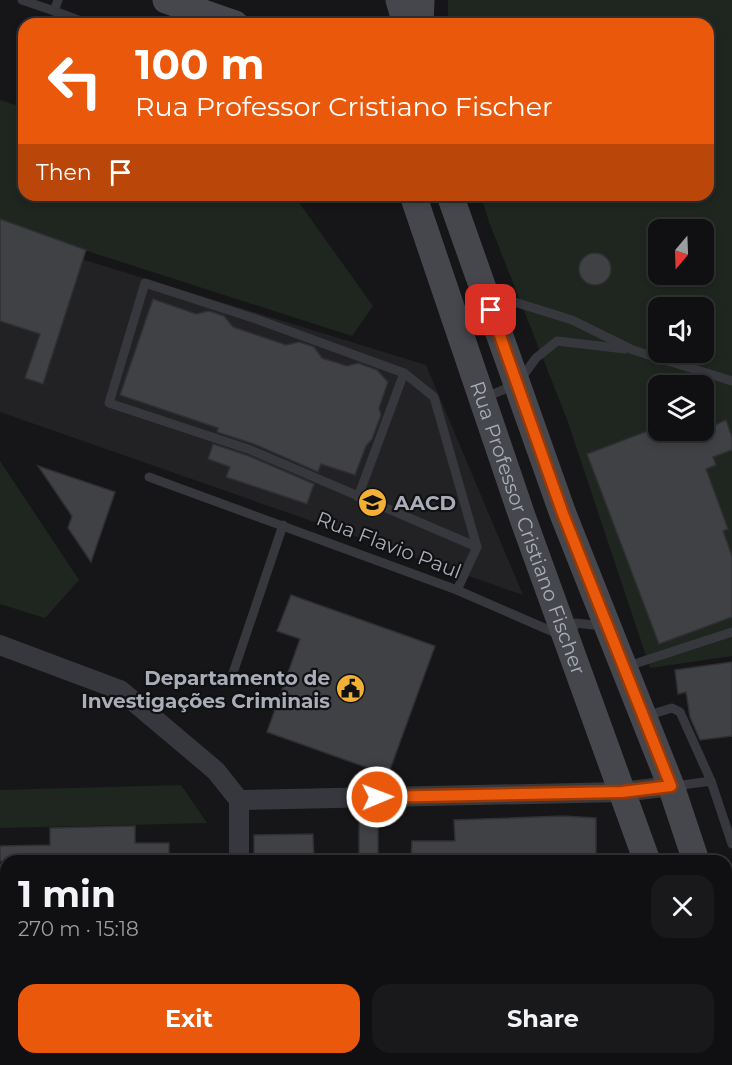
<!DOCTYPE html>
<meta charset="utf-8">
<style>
:root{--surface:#101012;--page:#19191b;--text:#f1f3f6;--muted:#9c9d9f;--line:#303032;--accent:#ea580c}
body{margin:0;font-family:Montserrat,sans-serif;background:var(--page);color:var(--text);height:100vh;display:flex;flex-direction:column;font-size:22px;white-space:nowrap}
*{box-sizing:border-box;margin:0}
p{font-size:20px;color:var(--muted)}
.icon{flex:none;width:33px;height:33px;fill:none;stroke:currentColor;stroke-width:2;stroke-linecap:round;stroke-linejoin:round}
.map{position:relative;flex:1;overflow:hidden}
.side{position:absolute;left:0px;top:855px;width:732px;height:210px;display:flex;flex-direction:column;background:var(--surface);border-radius:18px 18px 0 0;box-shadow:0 3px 9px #0003,0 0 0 2px var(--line)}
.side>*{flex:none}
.hud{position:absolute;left:18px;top:18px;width:696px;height:183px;border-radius:18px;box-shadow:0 3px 9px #0003,0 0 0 2px var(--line);background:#ea580c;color:#fff;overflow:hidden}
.needle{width:39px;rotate:199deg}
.controls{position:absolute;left:648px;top:219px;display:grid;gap:12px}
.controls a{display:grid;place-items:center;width:66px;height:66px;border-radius:12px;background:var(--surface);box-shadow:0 3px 9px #0003,0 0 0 2px var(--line);font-size:30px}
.pin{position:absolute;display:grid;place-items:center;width:51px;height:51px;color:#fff;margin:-26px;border-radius:12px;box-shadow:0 3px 9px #0006}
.me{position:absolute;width:66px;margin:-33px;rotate:89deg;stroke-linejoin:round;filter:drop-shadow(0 0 4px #0008)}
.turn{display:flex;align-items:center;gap:21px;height:126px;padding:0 18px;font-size:27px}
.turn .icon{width:78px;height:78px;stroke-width:2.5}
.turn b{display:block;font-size:42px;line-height:51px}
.then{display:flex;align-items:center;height:57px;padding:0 18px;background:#0003;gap:12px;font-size:22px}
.round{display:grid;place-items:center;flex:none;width:63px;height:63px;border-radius:18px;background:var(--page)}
.summary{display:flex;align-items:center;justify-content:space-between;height:102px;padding:0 18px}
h1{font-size:36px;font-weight:700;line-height:45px}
.button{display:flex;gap:12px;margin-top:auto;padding:12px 18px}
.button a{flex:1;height:69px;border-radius:18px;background:var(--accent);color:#fff;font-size:24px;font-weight:700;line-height:69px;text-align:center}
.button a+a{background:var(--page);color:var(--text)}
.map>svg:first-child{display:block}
</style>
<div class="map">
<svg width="732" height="1065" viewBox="0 0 732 1065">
<rect width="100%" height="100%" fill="#161618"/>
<!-- built -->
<polygon fill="#222225" points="0,234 426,365 523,595 0,412"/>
<!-- green -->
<g fill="#1e261f" fill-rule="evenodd">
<path d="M448,0H732V656L650,668L568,422L489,222L481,195H708V24H448ZM658,230H704V274H658ZM658,308H704V352H658ZM658,386H704V430H658Z"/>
<polygon points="0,100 24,108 24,195 289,195 295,197 373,306 352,336 0,223"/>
<polygon points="0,461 79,580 45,618 0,604"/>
<polygon points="181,785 207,823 0,828 0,790"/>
</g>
<!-- building -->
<g fill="#404145" stroke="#303034" stroke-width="1.5">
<polygon points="0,219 86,250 43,384 25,378 40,334 0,321"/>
<circle cx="595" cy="269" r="16"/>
<polygon points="153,299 196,314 209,311 224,316 233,327 286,345 299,342 314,347 322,358 347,366 358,363 377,370 388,382 379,408 381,415 372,439 366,446 355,475 321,464 318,472 254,444 217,432 218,428 120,395"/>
<polygon points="726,420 732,437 732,450 713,457 716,465 706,469 728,529 723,531 732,556 732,617 659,644 587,454 658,427 658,430 675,430 678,438 704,430"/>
<polygon points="213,444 249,456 314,484 307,504 226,477 230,467 208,459"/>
<polygon points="38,466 115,492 91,562 68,528 72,516"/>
<polygon points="291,595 435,646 388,775 267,732 300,639 277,631"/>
<polygon points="732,662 732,736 700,740 690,717 686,692 678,694 675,670"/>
<polygon points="563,816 596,818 596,861 411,861 412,841 455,841 454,820"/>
<polygon points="378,822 378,861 359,861 359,823"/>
<polygon points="135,826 135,843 169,843 169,861 0,861 0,846 50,845 50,828"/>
<polygon points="313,834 314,861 254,861 254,835"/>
</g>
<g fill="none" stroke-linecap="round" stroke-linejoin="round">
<!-- service -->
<g stroke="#37383d" stroke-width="9">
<polyline points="22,0 54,11"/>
<polyline points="58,0 54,11 89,24"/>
<polyline points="489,294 572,320 633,350 732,381"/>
<polyline points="404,373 434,397 477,547"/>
<polyline points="484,398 517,384 536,358 557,341 625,349"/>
<polyline points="149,477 457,590 558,634"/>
<polyline points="358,497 404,373 256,319 145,283 109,403 251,450 477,547 457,590"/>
<polyline points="571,633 576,623 602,626"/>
<polyline points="625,667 732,632"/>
<polyline points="232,676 283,525"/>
<polyline points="646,716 672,708 680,712 711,781"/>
<polyline points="675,786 711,781 732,844"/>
<polyline points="726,880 732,879"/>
<polyline points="0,902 6,902"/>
</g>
<!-- minor -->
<g stroke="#37383d" stroke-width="20">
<polyline points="0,645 120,690 216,771 239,800"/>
<polyline points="239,800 622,792 671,786"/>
<polyline points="239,861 239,800"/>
<polyline points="0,1035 6,1034"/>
<polyline points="239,1059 239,1065"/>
</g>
<!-- secondary -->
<g stroke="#45474d" stroke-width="27">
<polyline points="166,0 235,24"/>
<polyline points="399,0 406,24"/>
<polyline points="420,24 421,0"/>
<path id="s1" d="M413,195L522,516L647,861"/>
<polyline points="450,195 563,514 671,786 696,861"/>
<polyline points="726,952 732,971"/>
<polyline points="709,1059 710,1065"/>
</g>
</g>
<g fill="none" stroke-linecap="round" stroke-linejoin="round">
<defs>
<polyline id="route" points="377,797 622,792 671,786 563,514 491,310"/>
</defs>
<!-- route casing -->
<use href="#route" stroke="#983908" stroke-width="15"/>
<!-- route -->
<use href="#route" stroke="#ea580c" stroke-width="10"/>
</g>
<!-- icons -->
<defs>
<symbol id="school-disc" viewBox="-11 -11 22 22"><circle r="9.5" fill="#f2b134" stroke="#111113"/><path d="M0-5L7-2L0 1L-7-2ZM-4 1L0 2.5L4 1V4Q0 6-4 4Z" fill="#111"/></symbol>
<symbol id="civic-disc" viewBox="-11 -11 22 22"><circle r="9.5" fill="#f2b134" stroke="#111113"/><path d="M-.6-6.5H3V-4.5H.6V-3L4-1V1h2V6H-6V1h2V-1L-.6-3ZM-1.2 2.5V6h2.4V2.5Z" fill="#111"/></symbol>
</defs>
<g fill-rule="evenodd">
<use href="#school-disc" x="356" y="486" width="33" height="33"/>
<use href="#civic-disc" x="334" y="672" width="33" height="33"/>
</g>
<g text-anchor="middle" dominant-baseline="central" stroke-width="4.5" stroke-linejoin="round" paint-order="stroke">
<!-- poi labels -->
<g font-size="20" font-weight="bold" fill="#a8adb8" stroke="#111113" text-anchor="start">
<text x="394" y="503">AACD</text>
<text x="330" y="678" text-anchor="end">Departamento de<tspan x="330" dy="23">Investigações Criminais</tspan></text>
</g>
<!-- street labels -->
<g font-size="20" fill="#a8adb8" stroke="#111113">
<text stroke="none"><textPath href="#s1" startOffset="352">Rua Professor Cristiano Fischer</textPath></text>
<text transform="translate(389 545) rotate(21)">Rua Flavio Paul</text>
</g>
</g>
</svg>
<div class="controls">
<a><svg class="needle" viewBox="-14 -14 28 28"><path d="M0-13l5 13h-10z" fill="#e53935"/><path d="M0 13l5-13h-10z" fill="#9c9d9f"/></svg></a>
<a><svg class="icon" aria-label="sound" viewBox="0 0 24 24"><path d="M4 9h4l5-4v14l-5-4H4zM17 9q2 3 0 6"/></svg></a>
<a><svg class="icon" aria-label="layers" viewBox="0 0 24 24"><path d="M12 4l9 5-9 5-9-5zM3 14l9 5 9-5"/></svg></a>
</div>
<div class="pin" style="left:491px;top:310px;background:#d93025"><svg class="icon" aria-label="arrive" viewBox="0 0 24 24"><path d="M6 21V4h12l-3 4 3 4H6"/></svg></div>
<svg class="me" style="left:377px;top:797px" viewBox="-20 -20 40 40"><circle r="17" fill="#ea580c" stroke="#fff" stroke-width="3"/><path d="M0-11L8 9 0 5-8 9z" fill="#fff"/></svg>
<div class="hud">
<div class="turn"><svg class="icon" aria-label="left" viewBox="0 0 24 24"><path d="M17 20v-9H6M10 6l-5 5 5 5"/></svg><div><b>100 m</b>Rua Professor Cristiano Fischer</div></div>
<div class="then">Then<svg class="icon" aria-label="arrive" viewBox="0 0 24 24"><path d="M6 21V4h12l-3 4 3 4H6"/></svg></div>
</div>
<section class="side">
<div class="summary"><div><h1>1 min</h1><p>270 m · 15:18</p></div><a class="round"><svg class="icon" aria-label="close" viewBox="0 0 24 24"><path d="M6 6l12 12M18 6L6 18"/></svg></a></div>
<div class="button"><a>Exit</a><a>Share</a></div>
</section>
</div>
